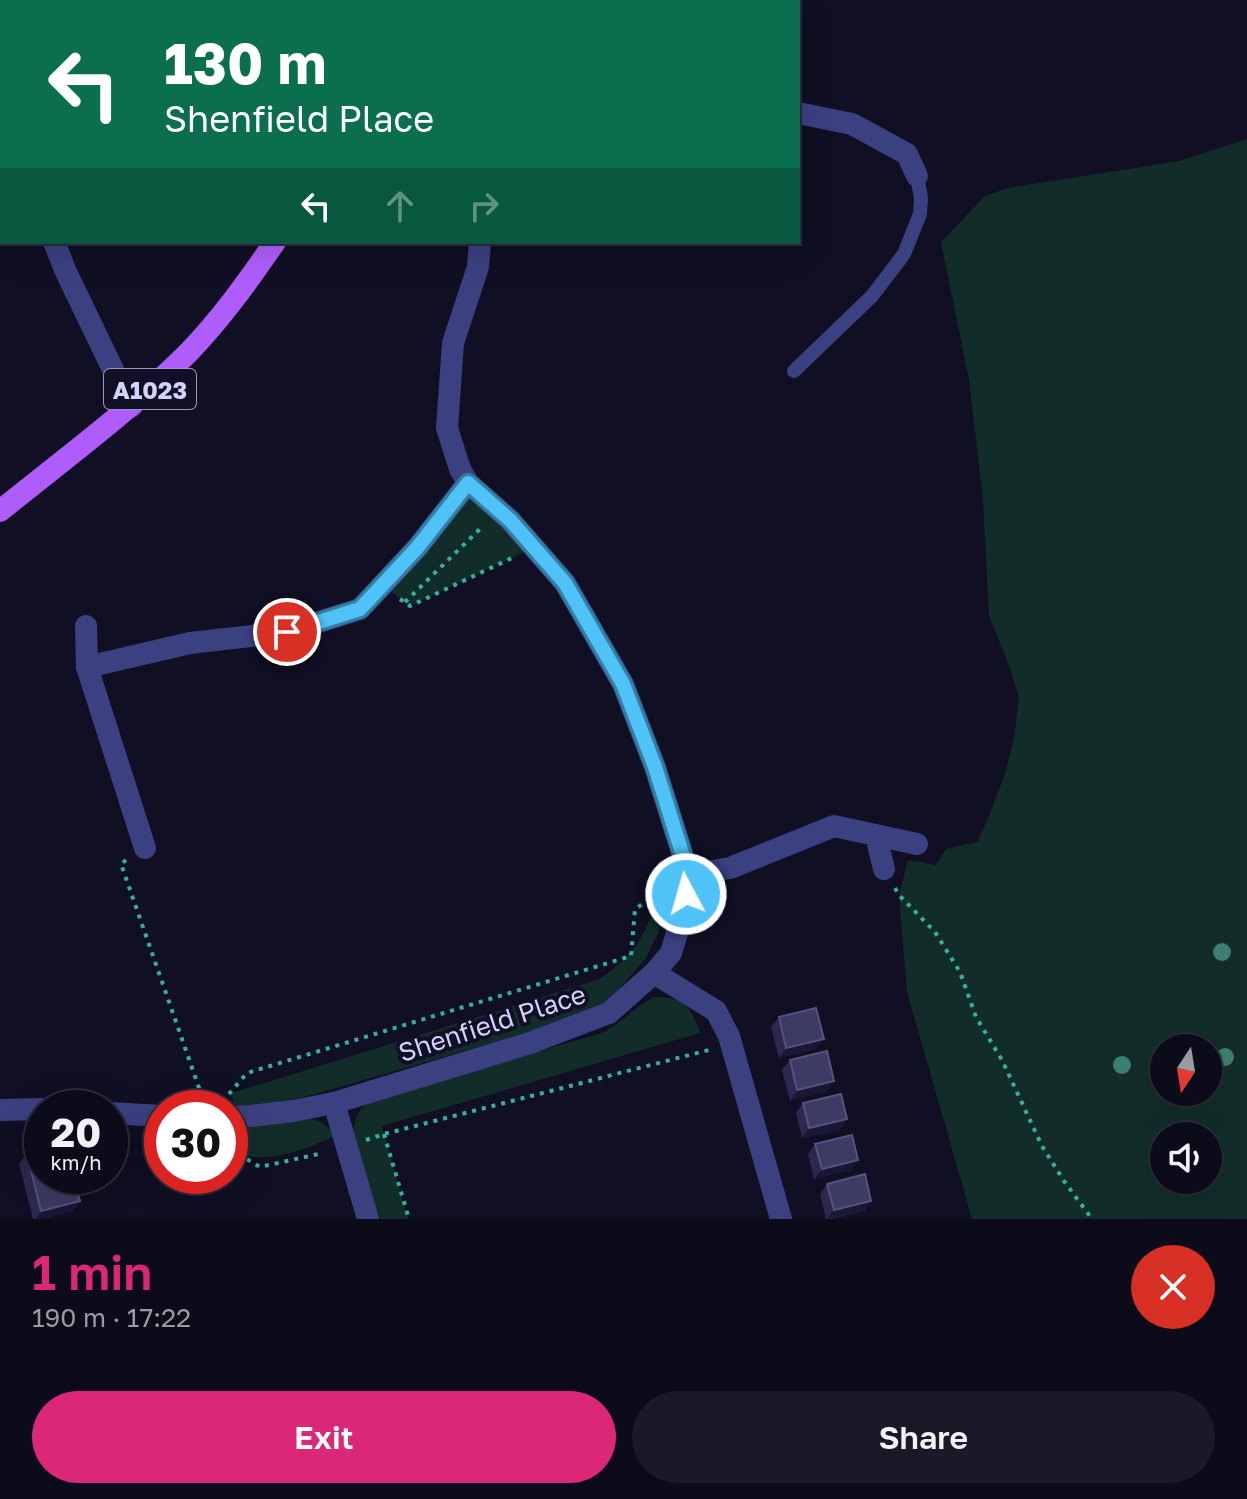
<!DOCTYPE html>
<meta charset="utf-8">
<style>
:root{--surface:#0c0b1a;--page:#1a1927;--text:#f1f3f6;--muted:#9a9ba2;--line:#2c2b39;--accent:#db2777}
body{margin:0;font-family:"Golos Text",sans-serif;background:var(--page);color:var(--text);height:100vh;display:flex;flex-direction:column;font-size:30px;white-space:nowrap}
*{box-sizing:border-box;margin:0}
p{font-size:26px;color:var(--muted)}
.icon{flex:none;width:44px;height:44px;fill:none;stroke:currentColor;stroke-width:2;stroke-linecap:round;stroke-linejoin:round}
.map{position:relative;height:1219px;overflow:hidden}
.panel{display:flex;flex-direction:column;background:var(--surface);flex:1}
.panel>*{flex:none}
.hud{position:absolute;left:0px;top:0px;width:800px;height:244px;box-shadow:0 8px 32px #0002,0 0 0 2px var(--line);background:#0b6e4f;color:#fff;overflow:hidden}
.needle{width:52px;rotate:192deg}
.buttons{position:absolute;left:1150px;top:1034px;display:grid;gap:16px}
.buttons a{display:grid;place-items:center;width:72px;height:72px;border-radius:50%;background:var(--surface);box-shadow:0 8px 32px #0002,0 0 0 2px var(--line);font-size:40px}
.speed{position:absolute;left:24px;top:1090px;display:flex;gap:16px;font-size:40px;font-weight:700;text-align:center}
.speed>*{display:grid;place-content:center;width:104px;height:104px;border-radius:50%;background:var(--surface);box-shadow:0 8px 32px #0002,0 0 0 2px var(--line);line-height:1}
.speed small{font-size:20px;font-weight:400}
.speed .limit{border:12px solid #d22;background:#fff;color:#111}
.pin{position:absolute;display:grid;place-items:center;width:68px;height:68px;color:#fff;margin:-34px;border:4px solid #fff;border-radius:50%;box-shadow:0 2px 8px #0007}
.me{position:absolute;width:88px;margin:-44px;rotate:354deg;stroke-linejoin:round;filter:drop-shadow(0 0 6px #0008)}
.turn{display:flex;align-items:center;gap:28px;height:168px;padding:0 32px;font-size:36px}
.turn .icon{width:104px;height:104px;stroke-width:2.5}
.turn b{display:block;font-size:56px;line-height:68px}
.lanes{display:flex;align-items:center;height:76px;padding:0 32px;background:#0003;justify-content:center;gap:40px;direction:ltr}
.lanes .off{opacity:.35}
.round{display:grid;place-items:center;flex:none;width:84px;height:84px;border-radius:42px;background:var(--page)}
.headline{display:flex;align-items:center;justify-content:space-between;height:136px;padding:0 32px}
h1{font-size:48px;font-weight:600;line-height:60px;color:var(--accent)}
.cta{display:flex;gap:16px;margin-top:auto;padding:16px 32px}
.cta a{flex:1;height:92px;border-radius:48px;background:var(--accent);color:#fff;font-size:32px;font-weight:600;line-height:92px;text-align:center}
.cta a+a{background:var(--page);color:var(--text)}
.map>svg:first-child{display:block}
</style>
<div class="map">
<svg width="1247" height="1219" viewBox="0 0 1247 1219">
<rect width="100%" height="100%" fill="#100f23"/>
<!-- green -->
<g fill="#122d29" fill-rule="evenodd">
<path d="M1247,139V1219H972L907,992L899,895L908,860L936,865L946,849L977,842L989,816L1005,774L1014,738L1019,697L1009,665L989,616L983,500L969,380L941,242L985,196L1008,188L1179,161ZM1208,1048V1092H1164V1048ZM1208,1136V1180H1164V1136Z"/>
<polygon points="468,483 533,548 410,606 383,585"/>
<path d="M668,887L658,933L646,958L613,996L595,1010L578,1018L312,1095L266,1105L234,1106L232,1093L597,980C631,961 652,930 656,891Z"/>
<path d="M654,997C682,996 692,1007 700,1033L382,1126L408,1219H380C375,1202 352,1140 354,1127C356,1112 363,1105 375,1098L602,1033C621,1023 635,1007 654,997Z"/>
<path d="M311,1119C322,1122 329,1126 335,1136C311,1147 281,1159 254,1157C245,1156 237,1152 230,1148V1129Z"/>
</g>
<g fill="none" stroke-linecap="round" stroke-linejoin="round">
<!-- path -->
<g stroke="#33b19b" stroke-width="4" stroke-dasharray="4 6" stroke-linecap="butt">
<polyline points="400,599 410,606 514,557"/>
<polyline points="405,602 483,526"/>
<polyline points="126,860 121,864 206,1108"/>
<polyline points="895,888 899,895 935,932 960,972 976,1017 1002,1060 1042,1146 1064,1181 1092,1219"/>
<polyline points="229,1094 247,1073 631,956 635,909 664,890"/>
<polyline points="384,1134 409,1219"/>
<polyline points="366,1140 384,1134 709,1050"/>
<polyline points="230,1149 260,1167 323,1153"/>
</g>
<!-- service -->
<polyline stroke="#3b4080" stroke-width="14" points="794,371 872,296 904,254 920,214 921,198 917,176"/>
<!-- minor -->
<g stroke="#3b4080" stroke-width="22">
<polyline points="0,100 2,105"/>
<polyline points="798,113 852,124 907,154 917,176"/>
<polyline points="54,242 66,272 131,407"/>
<polyline points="86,626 87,667 145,848"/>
<polyline points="87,667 190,643 287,632 360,609 417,548 468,483"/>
<polyline points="876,836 884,869"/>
<polyline points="689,875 730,868 834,826 917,844"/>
<polyline points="654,973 716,1011 729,1036 781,1219"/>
<polyline points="334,1103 368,1219"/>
<polyline points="0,1110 42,1109"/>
<polyline points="110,1113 162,1116"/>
<polyline points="230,1117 251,1116 293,1111 334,1103 530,1043 609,1013 654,973 671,953 683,913 689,875 655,767 623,684 565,583 510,520 468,483 460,469 447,428 453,343 478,267 480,242"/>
</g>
<!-- primary -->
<g stroke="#ae5dfa" stroke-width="22">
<polyline points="417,2 418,0"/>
<path d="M0,511C64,459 130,411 188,353C221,319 248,281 275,242"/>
</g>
</g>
<!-- trees -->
<g fill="#3c7f70">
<circle cx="1222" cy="952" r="9"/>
<circle cx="1225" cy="1057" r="9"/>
<circle cx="1122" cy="1065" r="9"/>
</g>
<!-- wall -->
<g fill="#2c2850">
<polygon points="779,1017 816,1049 779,1058 771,1027"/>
<polygon points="790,1060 834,1081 827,1091 790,1101 782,1070"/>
<polygon points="803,1103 840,1130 802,1138 796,1113"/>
<polygon points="815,1144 858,1160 851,1170 814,1179 808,1154"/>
<polygon points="27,1154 80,1201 72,1211 43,1219 33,1219 19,1164"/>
<polygon points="827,1184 871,1201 864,1211 831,1219 826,1219 820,1194"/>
</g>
<!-- shaded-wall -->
<g fill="#191636">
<polygon points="824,1039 816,1049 779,1058 786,1048"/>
<polygon points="834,1081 827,1091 790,1101 797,1090"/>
<polygon points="847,1119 840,1130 802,1138 809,1128"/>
<polygon points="858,1160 851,1170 814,1179 822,1169"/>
<polygon points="80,1201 72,1211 43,1219 36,1219 41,1211"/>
<polygon points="871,1201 864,1211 827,1219 834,1210"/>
</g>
<!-- building -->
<g fill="#3d3a63" stroke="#55527b" stroke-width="2">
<polygon points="816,1008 824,1039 786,1048 779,1017"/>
<polygon points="827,1051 834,1081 797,1090 790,1060"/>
<polygon points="841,1094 847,1119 809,1128 803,1103"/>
<polygon points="852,1135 858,1160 822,1169 815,1144"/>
<polygon points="42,1150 42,1176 73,1176 80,1201 41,1211 27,1154"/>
<polygon points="865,1174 871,1201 834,1210 827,1184"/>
</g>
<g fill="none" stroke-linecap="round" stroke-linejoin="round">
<defs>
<polyline id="route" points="287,632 360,609 417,548 468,483 510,520 565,583 623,684 655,767 689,875 686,894"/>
</defs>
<!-- route casing -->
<use href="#route" stroke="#337fa1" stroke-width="20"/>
<!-- route -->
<use href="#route" stroke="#4fc3f7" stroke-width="14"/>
</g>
<g text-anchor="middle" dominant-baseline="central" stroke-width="8" stroke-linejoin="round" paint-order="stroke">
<!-- shield labels -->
<rect fill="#100f23" stroke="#9898bc" stroke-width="2" x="104" y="369" width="92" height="40" rx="6"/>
<g font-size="24" font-weight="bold" fill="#d2d2fd">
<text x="150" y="389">A1023</text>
</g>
<!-- street labels -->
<g font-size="26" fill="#d2d2fd" stroke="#100f23">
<text transform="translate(492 1023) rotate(-18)">Shenfield Place</text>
</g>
</g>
</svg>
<div class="buttons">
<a><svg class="needle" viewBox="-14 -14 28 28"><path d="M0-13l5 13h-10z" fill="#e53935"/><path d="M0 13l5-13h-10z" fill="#9a9ba2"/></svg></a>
<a><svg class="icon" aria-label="sound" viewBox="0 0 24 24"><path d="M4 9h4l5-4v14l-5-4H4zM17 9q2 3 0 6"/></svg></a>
</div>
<div class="speed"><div>20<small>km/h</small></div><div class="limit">30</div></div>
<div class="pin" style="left:287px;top:632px;background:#d93025"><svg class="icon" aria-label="arrive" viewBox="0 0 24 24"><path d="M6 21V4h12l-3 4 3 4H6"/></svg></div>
<svg class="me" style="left:686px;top:894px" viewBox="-20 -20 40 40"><circle r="17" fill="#4fc3f7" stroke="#fff" stroke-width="3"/><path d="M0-11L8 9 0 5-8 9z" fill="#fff"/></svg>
<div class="hud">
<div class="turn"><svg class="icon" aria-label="left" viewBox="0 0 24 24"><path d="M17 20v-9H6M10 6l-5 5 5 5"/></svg><div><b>130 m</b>Shenfield Place</div></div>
<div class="lanes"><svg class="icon" aria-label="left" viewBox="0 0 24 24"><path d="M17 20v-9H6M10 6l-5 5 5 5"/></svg><svg class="icon off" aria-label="ahead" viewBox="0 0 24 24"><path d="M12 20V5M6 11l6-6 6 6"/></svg><svg class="icon off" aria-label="right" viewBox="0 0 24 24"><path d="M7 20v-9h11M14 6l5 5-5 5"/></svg></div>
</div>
</div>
<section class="panel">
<div class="headline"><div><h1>1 min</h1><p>190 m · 17:22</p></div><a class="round" style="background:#d93025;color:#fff"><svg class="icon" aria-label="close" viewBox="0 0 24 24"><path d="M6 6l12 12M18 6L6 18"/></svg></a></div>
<div class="cta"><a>Exit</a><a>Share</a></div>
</section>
